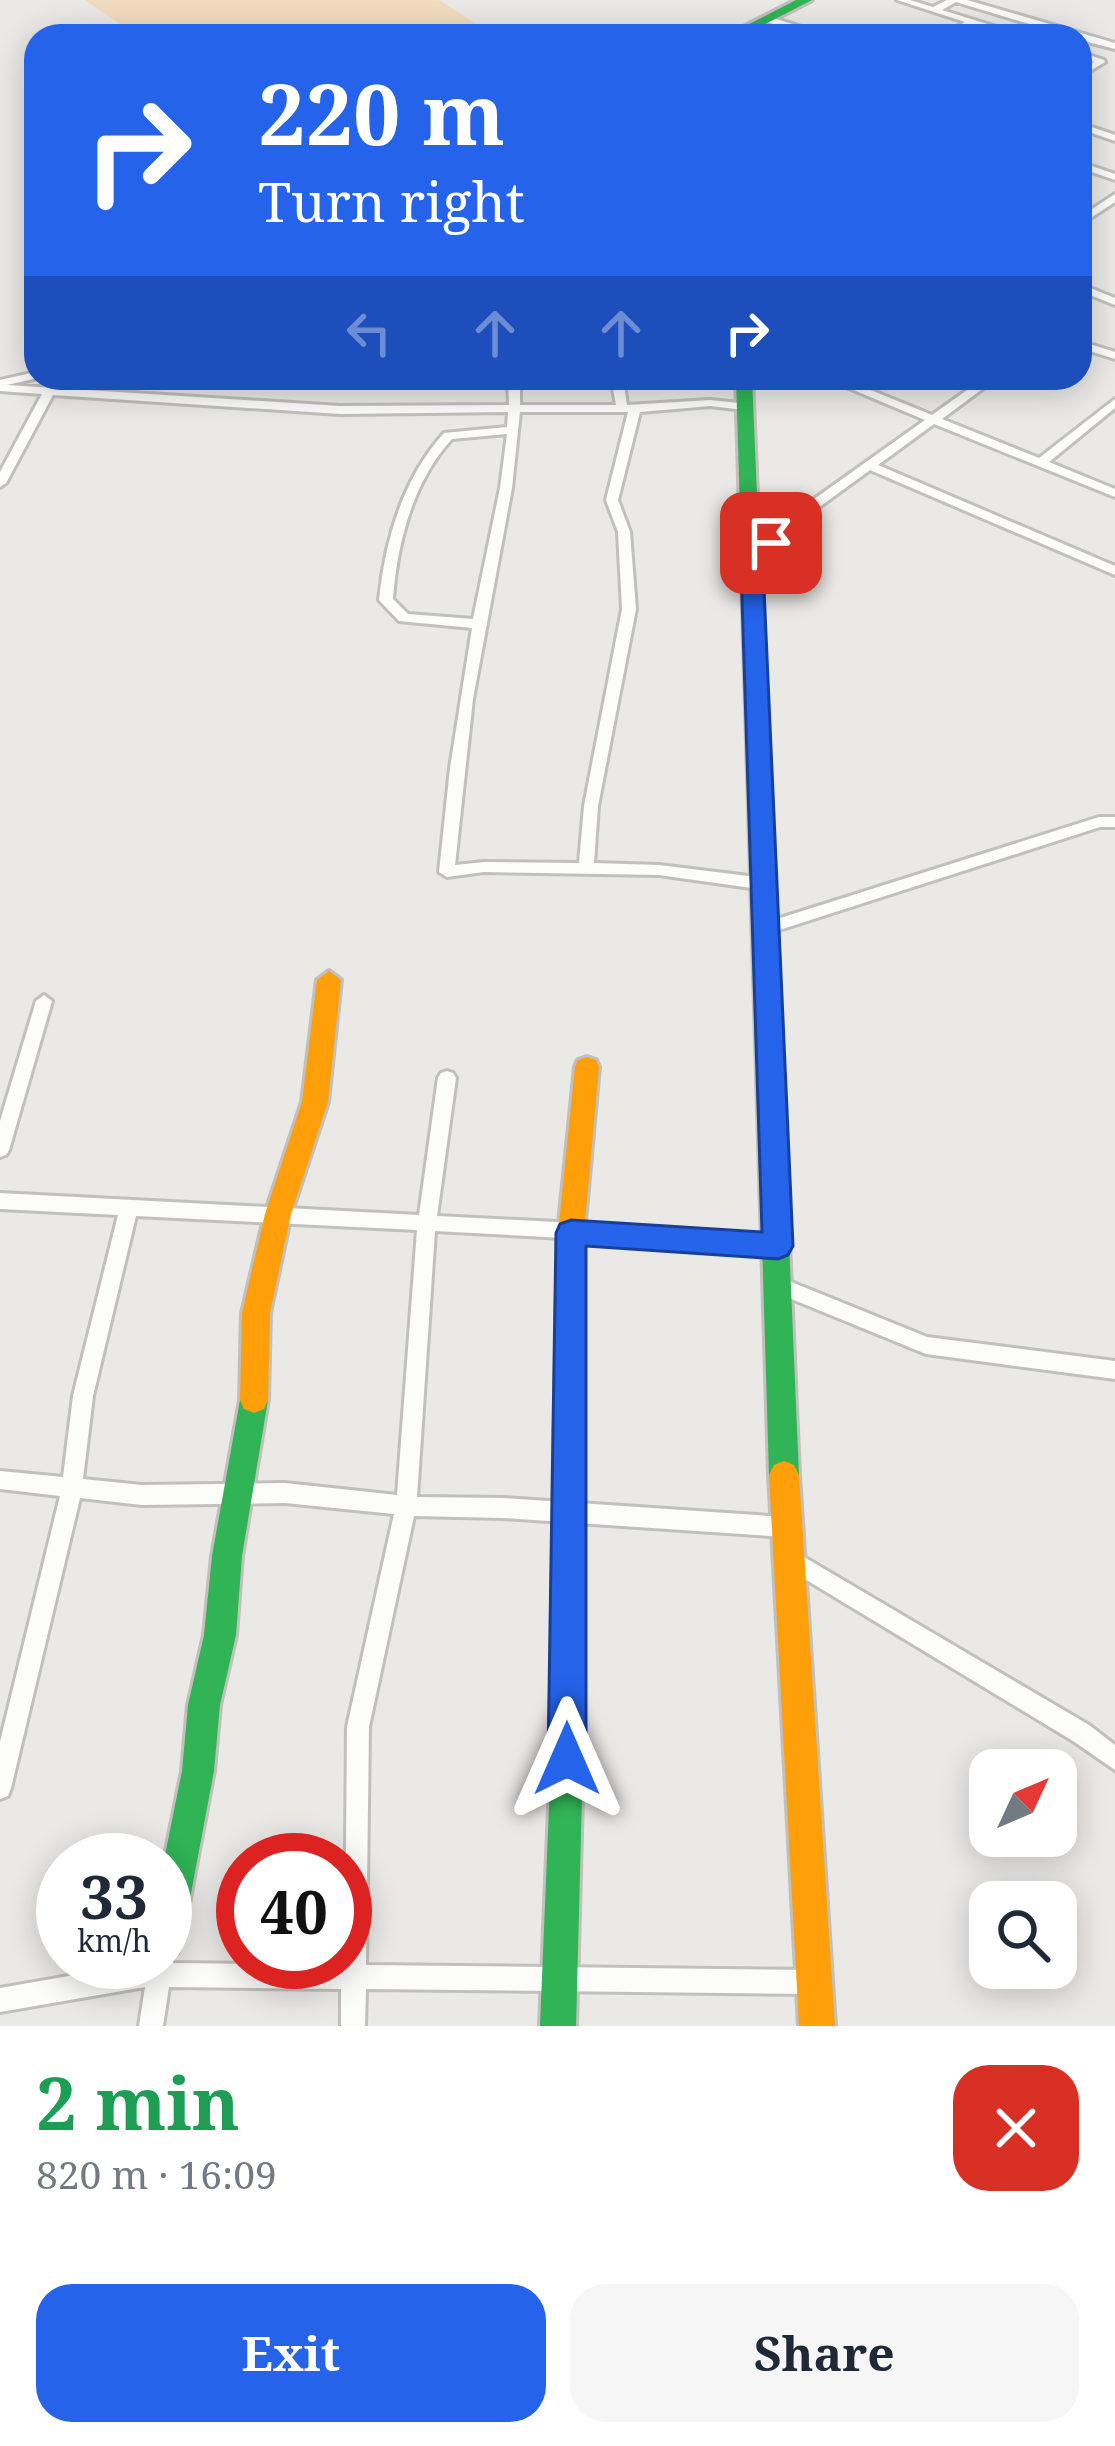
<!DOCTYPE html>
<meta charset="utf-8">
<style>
:root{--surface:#fff;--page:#f6f6f7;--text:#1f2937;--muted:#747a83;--accent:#2563eb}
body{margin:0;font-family:"Noto Serif",serif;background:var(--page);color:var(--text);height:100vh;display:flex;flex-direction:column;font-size:45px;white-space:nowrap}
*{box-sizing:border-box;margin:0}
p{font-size:39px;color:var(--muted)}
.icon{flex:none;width:66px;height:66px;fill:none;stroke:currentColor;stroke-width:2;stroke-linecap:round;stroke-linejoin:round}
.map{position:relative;height:2026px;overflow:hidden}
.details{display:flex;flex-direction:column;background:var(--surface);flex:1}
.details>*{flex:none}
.guide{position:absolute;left:24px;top:24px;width:1068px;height:366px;border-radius:36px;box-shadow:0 6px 30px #0003;background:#2563eb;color:#fff;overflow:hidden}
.needle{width:78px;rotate:46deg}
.buttons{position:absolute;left:969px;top:1749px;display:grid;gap:24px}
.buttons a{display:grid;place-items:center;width:108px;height:108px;border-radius:24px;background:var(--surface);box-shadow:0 6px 30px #0003;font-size:60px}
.speed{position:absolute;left:36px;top:1833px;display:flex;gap:24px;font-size:60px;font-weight:700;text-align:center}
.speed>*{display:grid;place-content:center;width:156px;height:156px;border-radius:50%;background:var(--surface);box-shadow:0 6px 30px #0003;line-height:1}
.speed small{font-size:30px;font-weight:400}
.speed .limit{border:18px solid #d22;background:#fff;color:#111}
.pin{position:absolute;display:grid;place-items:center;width:102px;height:102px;color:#fff;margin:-51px;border-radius:24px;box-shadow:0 6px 18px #0006}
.me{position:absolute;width:132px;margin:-66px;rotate:0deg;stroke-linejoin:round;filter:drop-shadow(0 0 9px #0008)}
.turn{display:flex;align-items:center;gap:42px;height:252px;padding:0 36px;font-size:54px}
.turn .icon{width:156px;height:156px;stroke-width:2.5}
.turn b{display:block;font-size:84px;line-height:102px}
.lanes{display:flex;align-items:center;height:114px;padding:0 36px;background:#0003;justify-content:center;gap:60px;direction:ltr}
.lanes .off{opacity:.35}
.round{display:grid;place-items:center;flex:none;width:126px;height:126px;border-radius:36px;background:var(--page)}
.overview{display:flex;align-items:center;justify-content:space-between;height:204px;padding:0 36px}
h1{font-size:72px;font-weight:700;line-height:90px;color:#1e9e55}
.primary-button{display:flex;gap:24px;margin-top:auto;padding:24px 36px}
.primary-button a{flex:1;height:138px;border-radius:36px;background:var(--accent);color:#fff;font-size:48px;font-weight:700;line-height:138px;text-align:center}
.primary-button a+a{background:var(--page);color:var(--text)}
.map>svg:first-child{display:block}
</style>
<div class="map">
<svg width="1115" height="2026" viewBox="0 0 1115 2026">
<rect width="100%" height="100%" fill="#ebe9e6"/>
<!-- green -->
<polygon fill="#f2dcc0" points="85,0 439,0 495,36 137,36"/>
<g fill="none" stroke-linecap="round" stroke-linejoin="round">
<defs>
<g id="street">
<polygon points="897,0 910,0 933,7 947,0 967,0 1115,43 1115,49 1080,40 1080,36 1069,36 956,2 942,10 1026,36 1013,36 974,24 952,36 941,36 965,22"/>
<polygon points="767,16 824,34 825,36 812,36 764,21 764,17"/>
<polygon points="1080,52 1104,60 1105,62 1080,77 1080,70 1094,62 1080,58"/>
<polygon points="1080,123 1115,135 1115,141 1080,129"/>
<polygon points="1080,162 1115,174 1115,180 1080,168"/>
<polygon points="1115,194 1115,202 1080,225 1080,217"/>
<polygon points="1080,284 1115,298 1115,305 1080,291"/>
<polygon points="1080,341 1115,352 1115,359 1080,348"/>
<path d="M36,372L38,378L7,385L340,406L509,405L508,378H520V405H616L611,378H623L627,405L710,400L749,404L751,406L745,410L710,406L640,412L618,500L630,532L636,609L598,806L594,863L659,865L765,878L773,884L770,888L765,890L659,875L484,872L447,877L439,872L450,768L472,628L399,621L379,600C385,541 403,478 444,433L507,427L508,412L340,414L53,395L6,483L0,487V472L42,394L0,391V380ZM520,412H628L606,500L618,532L622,609L584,806L579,863L484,862L455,865L473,699L512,488ZM507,434L500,488L473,619L408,614L393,599C397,543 413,481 452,439Z"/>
<polygon points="825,378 841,378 932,415 984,378 997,378 942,419 1039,458 1115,399 1115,408 1049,462 1115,489 1115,497 934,424 878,465 1115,566 1115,575 870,470 818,508 757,569 747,569 747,563 810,502 925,420"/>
<polygon points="1099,817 1115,817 1115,827 1100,827 767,934 759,928 761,924"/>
<polygon points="44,995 52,1001 9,1150 6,1155 0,1157 0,1121 36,1001"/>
<path d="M447,1071L453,1073L456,1078L437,1216L675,1228L778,1238L784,1240L787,1246L784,1252L778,1254L675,1244L435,1231L417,1497L503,1498L786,1517L793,1520L796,1527L793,1534L786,1537L503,1518L414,1516L369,1727L366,1965L814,1970L823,1973L826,1982L823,1991L814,1994L366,1989L365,2026H341V1989L169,1987L163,2026H139L145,1987L0,2012V1988L149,1962H165V1952L170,1953L173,1963L342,1965V1962H345L347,1727L394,1514L285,1503L142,1505L80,1498L11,1788L8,1796L0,1799V1742L60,1496L0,1489V1471L63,1477L73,1396L118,1215L0,1209V1193L419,1215L438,1078L441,1073ZM136,1216L417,1230L397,1495L285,1483L142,1485L83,1479L93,1396Z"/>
<polygon points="779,1277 927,1337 1115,1361 1115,1379 926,1354 772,1291 770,1285 772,1279"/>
<polygon points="787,1547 1089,1725 1115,1745 1115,1770 1073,1741 780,1564 777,1557 780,1550"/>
</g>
<g id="fast">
<polygon points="796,0 812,0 742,36 726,36"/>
<polygon points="736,378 752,378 799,1475 794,1485 784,1489 774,1485 769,1475"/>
<polygon points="254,1387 264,1391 268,1400 242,1556 236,1635 220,1705 214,1771 182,1941 177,1953 165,1958 164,1860 182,1771 188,1705 204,1635 212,1556 240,1400 244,1391"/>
<polygon points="569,1451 579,1455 584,1465 583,1759 576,2026 540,2026 551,1759 554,1465 559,1455"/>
</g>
<g id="slow">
<polygon points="329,971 341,980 328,1102 291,1214 270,1313 268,1400 264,1409 254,1413 244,1409 240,1400 242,1313 265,1214 302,1102 317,980"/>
<polygon points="587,1057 596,1060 599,1067 584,1233 584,1465 579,1475 569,1479 559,1475 554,1465 558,1233 575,1067 578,1060"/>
<polygon points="784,1461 794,1465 799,1475 835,2026 799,2026 769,1475 774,1465"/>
</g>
</defs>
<!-- street casing -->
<use href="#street" stroke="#c2c0bd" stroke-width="6"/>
<!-- fast casing -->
<use href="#fast" stroke="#c2c0bd" stroke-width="6"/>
<!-- slow casing -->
<use href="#slow" stroke="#c2c0bd" stroke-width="6"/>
<!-- street -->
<use href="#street" fill="#fcfcfb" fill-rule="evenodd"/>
<!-- fast -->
<use href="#fast" fill="#30b455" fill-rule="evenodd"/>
<!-- slow -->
<use href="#slow" fill="#ff9f0a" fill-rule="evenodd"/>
</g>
<!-- route -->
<polygon fill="#2563eb" stroke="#184099" stroke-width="3" points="771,537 781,543 763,566 793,1246 788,1255 778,1259 586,1246 586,1759 580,1772 567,1777 554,1772 548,1759 556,1233 560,1224 571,1220 762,1232 741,566 763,539"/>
</svg>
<div class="buttons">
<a><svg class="needle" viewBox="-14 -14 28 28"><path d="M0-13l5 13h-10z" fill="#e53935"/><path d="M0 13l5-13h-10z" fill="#747a83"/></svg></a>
<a><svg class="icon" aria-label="search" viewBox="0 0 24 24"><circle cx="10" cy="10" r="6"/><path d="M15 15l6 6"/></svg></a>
</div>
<div class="speed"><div>33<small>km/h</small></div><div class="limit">40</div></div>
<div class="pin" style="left:771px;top:543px;background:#d93025"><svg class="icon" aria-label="arrive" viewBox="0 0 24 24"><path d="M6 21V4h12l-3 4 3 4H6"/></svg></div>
<svg class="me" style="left:567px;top:1759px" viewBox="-20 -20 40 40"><path d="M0-17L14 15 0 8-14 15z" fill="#2563eb" stroke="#fff" stroke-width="4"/></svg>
<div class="guide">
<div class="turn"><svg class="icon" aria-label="right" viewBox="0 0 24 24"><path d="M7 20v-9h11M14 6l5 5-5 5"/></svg><div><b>220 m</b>Turn right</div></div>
<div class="lanes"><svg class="icon off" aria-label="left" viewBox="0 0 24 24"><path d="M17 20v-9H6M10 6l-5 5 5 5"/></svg><svg class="icon off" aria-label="ahead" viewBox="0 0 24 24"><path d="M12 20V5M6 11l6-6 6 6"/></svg><svg class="icon off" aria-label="ahead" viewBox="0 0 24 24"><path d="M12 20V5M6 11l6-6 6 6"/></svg><svg class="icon" aria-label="right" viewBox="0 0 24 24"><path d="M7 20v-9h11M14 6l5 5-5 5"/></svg></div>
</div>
</div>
<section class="details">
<div class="overview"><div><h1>2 min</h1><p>820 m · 16:09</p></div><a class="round" style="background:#d93025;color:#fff"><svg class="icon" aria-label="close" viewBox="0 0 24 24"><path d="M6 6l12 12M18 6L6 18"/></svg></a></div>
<div class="primary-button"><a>Exit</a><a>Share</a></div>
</section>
